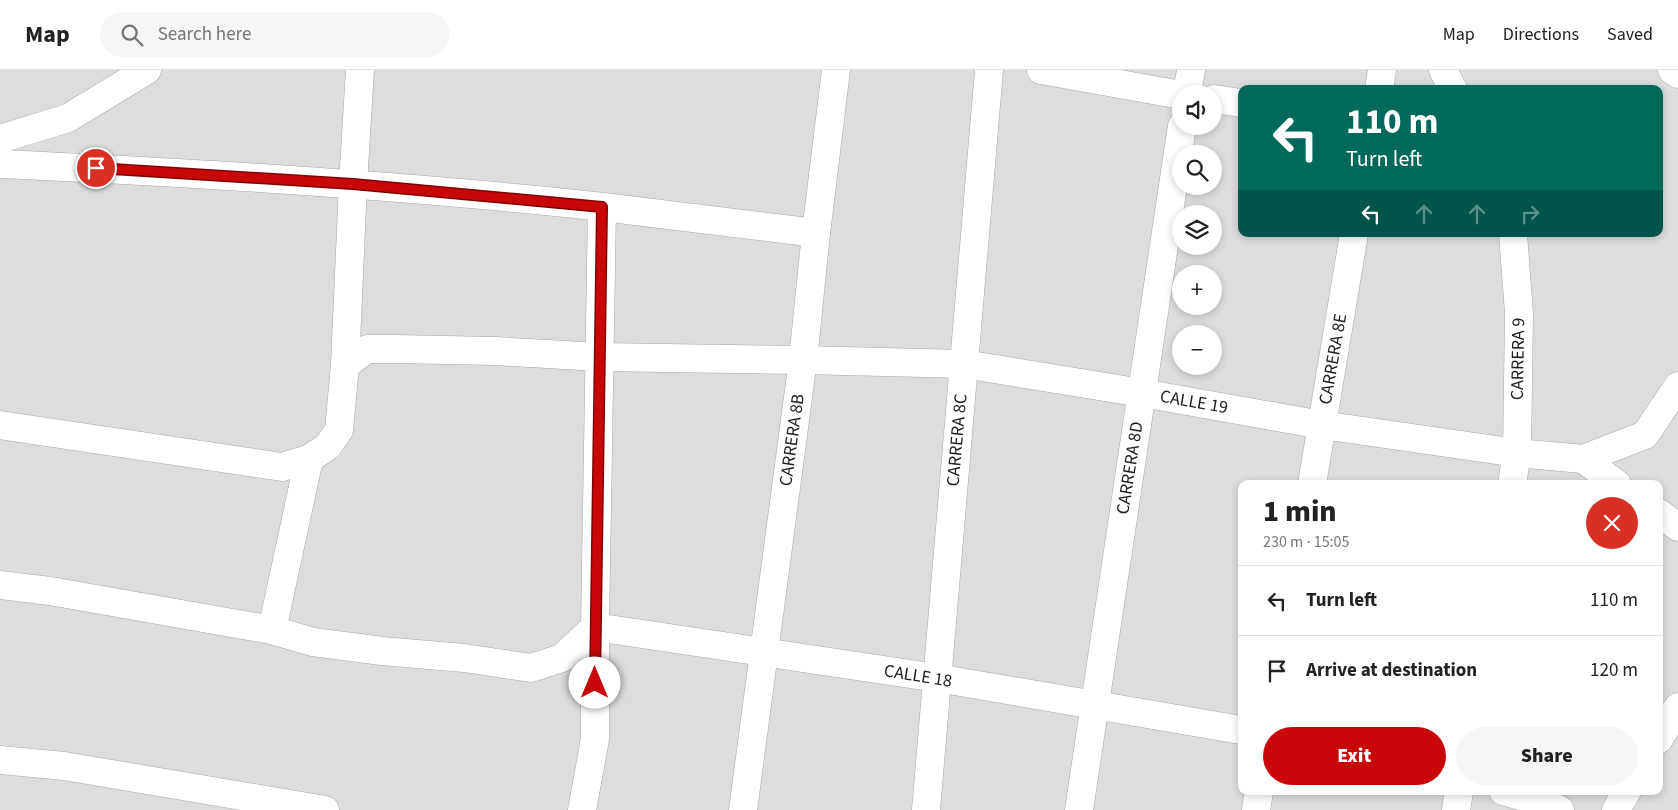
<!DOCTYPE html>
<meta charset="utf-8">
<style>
:root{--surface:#fff;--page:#f6f6f6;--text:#222;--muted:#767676;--line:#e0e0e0;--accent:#c80808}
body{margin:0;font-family:"Source Sans 3",sans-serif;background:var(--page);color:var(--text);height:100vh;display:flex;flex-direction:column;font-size:19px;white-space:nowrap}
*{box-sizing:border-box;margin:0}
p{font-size:16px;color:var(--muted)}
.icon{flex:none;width:28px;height:28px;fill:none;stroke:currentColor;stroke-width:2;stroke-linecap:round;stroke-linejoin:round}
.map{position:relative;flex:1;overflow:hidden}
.side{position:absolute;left:1238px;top:410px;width:425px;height:315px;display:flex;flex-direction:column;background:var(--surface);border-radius:10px;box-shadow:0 2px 8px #0003}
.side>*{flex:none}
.hud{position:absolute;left:1238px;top:15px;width:425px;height:152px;border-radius:10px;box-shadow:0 2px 8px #0003;background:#00695c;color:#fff;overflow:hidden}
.buttons{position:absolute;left:1172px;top:15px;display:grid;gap:10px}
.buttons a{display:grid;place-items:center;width:50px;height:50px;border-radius:50%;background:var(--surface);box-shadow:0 2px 8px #0003;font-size:25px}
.pin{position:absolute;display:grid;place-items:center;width:42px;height:42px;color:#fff;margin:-21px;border:2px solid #fff;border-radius:50%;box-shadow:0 1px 5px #0007}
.me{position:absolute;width:55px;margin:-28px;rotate:0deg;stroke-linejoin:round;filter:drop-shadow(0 0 4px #0008)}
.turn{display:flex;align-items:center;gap:18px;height:105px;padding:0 25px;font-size:22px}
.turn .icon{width:65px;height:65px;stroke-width:2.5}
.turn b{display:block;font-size:35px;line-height:42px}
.lanes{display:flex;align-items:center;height:48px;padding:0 25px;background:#0003;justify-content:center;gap:25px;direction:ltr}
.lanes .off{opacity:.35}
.round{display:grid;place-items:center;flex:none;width:52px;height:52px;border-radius:26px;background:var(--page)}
.head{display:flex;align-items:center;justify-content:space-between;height:85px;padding:0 25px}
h1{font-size:30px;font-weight:800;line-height:38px}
.action{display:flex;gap:10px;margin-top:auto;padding:10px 25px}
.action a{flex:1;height:58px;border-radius:30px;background:var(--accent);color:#fff;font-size:20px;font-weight:800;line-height:58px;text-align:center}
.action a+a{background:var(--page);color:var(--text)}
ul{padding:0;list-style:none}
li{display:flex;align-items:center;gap:15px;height:70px;padding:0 25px;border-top:1px solid var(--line)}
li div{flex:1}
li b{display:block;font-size:19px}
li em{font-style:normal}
header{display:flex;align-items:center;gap:30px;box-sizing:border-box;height:70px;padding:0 25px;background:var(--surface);border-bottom:1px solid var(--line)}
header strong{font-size:24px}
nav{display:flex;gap:28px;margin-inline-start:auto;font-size:18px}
.search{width:350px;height:45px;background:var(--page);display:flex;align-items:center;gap:12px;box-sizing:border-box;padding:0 18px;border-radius:28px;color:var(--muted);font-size:19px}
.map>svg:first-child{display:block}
</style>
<header>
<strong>Map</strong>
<div class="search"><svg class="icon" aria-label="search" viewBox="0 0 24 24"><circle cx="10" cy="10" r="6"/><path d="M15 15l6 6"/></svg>Search here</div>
<nav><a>Map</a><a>Directions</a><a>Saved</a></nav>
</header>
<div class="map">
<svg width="1678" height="740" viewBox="0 0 1678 740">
<rect width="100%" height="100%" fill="#f0ede7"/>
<!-- residential -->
<path fill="#dedddd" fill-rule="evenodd" d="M0,0H1678V740H0ZM1241,19H1659V164H1241ZM1181,24H1214V56H1181ZM1181,84H1214V116H1181ZM1181,144H1214V176H1181ZM1181,204H1214V236H1181ZM1181,264H1214V296H1181ZM1241,414H1659V721H1241Z"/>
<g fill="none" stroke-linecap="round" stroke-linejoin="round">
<defs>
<g id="street">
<polyline points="1041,0 1181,25"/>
<polyline points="1443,0 1453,19"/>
<polyline points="1672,0 1678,4"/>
<polyline points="1379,19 1382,0"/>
<polyline points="1187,24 1191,0"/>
<polyline points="1214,29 1241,33"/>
<polyline points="0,69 68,48 147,0"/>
<path d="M0,94C201,103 403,115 603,137C674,145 745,155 816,163"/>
<polyline points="345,295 367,279 394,279 495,281 599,287 803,290 964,294 1142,323 1322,355 1517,383 1583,389 1645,365 1678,316"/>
<polyline points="0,355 282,397 309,389 328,376 339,360 345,295 353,114 360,0"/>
<polyline points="1583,389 1617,414"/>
<polyline points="1312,414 1354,164"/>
<polyline points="1512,414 1517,383 1519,243 1513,164"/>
<polyline points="1659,443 1678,457"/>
<polyline points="0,515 50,521 272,560 313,572 382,581 464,588 531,598 562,588 595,557 937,608 1241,660"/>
<polyline points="272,560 309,389"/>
<polyline points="1659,669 1678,637"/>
<polyline points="0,690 64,696 325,740"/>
<polyline points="1503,721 1545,733 1560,740"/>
<polyline points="582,740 595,669 595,557 602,137"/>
<polyline points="743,740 803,290 816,163 836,0"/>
<polyline points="926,740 989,0"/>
<polyline points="1079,740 1182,56"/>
<polyline points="1256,740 1259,721"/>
<polyline points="1456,740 1459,721"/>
<polyline points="1616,740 1627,721"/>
</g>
</defs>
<!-- street casing -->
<use href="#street" stroke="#a7a7a7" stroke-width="29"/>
<!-- street -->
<use href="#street" stroke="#fff" stroke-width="28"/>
</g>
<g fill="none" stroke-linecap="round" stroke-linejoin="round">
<defs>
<polyline id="route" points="96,98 353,114 602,137 595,613"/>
</defs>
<!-- route casing -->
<use href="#route" stroke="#820505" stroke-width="12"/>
<!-- route -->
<use href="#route" stroke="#c80808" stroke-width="9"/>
</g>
<g text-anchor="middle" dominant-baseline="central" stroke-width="4" stroke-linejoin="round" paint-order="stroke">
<!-- street labels -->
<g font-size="18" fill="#202020" stroke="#fff">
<text transform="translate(1333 289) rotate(-80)">CARRERA 8E</text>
<text transform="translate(1518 289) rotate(-89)">CARRERA 9</text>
<text transform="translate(1194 332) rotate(10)">CALLE 19</text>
<text transform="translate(792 370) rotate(-82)">CARRERA 8B</text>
<text transform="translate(957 370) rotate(-85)">CARRERA 8C</text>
<text transform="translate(1130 398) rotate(-81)">CARRERA 8D</text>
<text transform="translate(918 606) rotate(9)">CALLE 18</text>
</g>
</g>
</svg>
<div class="buttons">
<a><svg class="icon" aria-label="sound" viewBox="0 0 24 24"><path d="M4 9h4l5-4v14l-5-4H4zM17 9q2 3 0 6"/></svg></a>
<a><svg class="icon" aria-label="search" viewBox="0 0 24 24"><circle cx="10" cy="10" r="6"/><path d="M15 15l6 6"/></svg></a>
<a><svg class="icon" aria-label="layers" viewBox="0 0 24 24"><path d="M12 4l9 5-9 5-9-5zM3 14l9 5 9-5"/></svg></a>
<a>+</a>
<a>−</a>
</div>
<div class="pin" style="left:96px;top:98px;background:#d93025"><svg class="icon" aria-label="arrive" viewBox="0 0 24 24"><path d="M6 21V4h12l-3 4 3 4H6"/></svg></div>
<svg class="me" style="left:595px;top:613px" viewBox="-20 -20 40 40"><circle r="19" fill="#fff"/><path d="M0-13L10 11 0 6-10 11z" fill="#c80808"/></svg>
<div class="hud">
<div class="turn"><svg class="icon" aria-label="left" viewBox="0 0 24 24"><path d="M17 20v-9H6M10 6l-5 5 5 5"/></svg><div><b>110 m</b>Turn left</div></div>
<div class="lanes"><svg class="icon" aria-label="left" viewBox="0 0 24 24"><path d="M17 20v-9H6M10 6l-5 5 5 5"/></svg><svg class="icon off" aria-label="ahead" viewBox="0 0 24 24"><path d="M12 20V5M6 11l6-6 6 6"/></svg><svg class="icon off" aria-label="ahead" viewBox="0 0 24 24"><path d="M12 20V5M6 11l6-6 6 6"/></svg><svg class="icon off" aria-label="right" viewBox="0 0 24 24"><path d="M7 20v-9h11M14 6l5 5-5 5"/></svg></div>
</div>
<section class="side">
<div class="head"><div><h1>1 min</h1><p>230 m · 15:05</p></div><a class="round" style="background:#d93025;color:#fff"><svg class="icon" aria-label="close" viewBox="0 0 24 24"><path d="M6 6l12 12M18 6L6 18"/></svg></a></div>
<ul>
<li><svg class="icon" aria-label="left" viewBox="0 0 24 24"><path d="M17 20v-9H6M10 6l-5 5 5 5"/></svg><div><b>Turn left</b></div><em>110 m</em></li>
<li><svg class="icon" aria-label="arrive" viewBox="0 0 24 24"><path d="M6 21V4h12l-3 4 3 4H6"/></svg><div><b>Arrive at destination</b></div><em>120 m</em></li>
</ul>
<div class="action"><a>Exit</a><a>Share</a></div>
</section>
</div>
